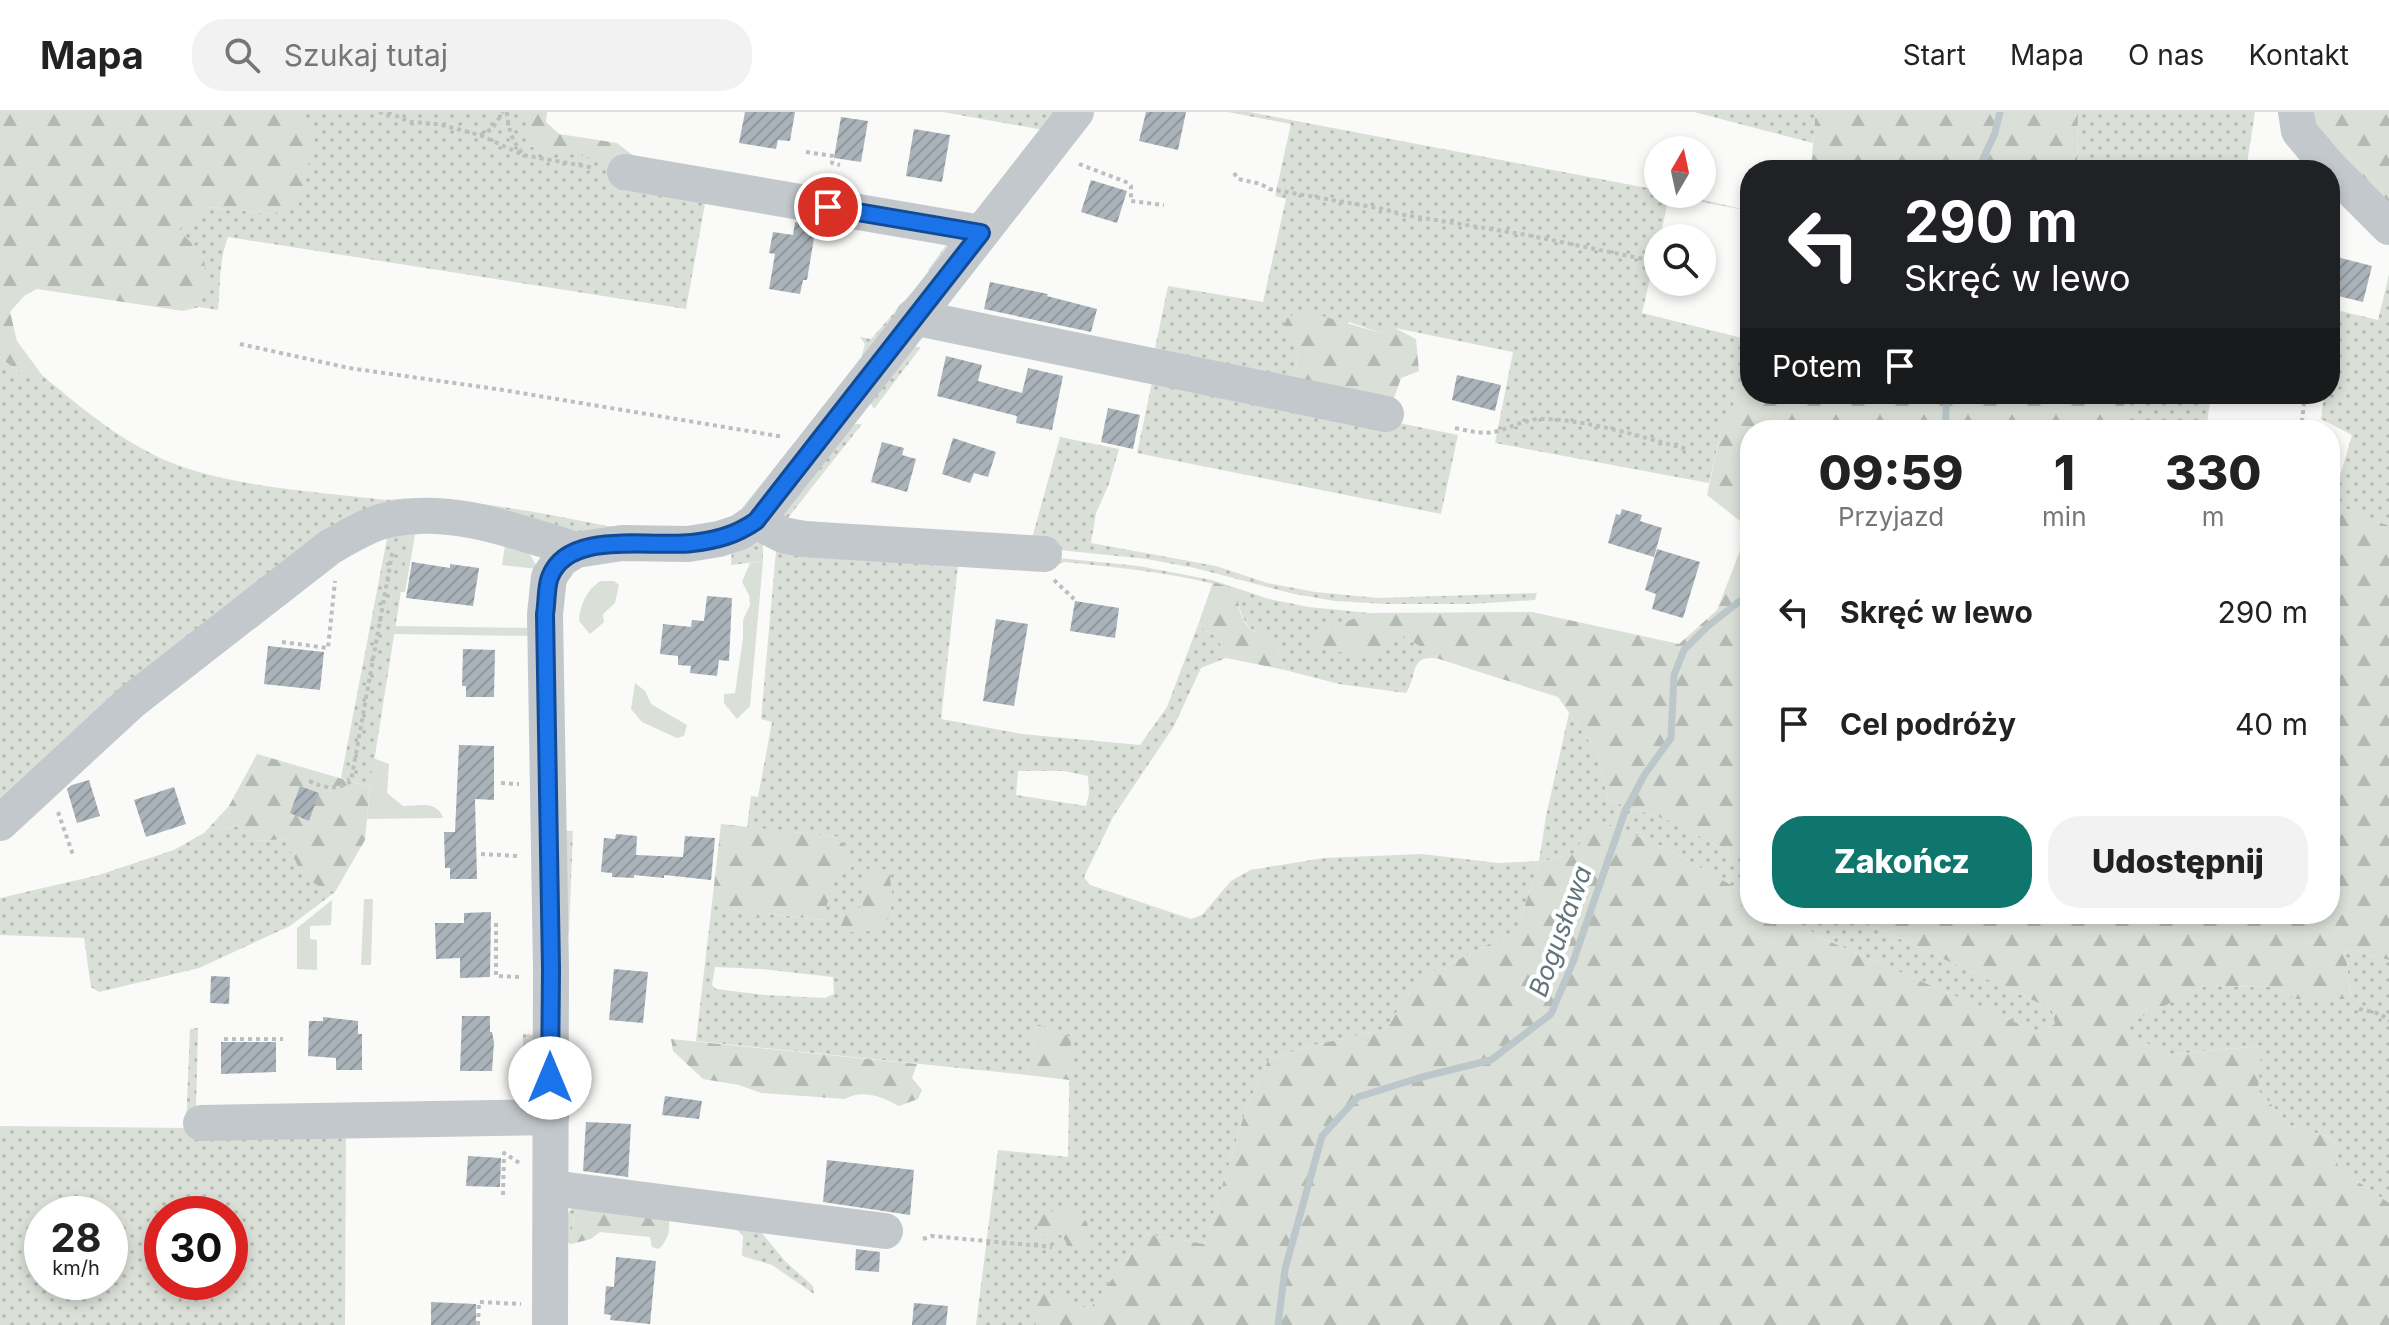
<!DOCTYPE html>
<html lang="pl">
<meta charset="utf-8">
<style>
:root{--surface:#fff;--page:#f2f2f2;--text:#222;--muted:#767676;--line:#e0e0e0;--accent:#0f766e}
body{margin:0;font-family:Inter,sans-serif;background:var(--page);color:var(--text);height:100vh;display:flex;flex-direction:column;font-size:30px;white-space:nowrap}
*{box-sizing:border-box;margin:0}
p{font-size:26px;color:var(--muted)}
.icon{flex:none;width:44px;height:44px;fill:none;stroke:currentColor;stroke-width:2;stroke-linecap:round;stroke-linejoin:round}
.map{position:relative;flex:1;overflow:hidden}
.side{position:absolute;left:1740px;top:308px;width:600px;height:504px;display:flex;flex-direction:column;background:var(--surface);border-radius:32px;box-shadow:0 4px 12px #0003}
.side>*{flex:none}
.guide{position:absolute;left:1740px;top:48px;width:600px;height:244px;border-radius:32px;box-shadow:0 4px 12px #0003;background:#202124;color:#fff;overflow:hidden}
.needle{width:52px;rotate:9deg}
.tools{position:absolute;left:1644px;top:24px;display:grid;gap:16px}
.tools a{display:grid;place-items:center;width:72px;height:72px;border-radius:50%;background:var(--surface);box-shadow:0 4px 12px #0003;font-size:40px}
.speed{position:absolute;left:24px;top:1084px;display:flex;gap:16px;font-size:40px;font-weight:700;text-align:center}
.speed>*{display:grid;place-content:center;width:104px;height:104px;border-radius:50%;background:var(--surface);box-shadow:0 4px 12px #0003;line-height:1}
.speed small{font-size:20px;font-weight:400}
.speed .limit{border:12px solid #d22;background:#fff;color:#111}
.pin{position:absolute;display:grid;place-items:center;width:68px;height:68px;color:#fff;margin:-34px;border:4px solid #fff;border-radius:50%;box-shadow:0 2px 8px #0007}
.me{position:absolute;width:88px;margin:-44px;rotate:0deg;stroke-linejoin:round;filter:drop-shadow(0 0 6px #0008)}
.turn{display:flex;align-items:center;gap:28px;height:168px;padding:0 32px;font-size:36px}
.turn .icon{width:104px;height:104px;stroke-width:2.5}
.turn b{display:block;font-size:56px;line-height:68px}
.then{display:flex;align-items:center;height:76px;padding:0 32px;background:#0003;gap:16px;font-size:30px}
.eta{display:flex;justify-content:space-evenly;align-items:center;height:136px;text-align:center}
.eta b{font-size:48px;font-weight:800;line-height:56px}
.primary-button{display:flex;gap:16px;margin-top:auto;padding:16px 32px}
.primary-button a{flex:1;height:92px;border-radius:32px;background:var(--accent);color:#fff;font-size:32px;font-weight:800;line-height:92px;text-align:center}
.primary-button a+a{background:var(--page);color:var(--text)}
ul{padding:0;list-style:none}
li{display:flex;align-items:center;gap:24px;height:112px;padding:0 32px}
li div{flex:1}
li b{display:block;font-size:30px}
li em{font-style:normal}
header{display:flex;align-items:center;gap:48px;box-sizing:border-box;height:112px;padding:0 40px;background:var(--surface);border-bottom:2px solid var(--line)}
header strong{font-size:38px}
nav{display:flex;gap:44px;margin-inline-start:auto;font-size:28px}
.search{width:560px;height:72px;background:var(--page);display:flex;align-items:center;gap:20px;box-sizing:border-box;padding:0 28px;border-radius:32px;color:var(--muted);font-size:30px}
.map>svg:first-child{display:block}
</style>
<header>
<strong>Mapa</strong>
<div class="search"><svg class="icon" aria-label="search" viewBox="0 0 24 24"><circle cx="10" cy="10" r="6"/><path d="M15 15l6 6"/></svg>Szukaj tutaj</div>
<nav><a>Start</a><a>Mapa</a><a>O nas</a><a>Kontakt</a></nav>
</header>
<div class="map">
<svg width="2389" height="1213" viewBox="0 0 2389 1213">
<defs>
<pattern id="grass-dots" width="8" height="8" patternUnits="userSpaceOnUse" patternTransform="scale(2)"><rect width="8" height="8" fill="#dadfd7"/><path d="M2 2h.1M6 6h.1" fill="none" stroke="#b4b9b4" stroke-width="1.8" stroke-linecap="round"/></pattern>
<pattern id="forest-firs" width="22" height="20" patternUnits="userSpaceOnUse" patternTransform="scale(2)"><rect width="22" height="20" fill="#dadfd7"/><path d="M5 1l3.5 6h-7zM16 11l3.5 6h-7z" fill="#b4b9b4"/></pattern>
<pattern id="building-hatch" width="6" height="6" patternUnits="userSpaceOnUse" patternTransform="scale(2)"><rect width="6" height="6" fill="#aab3b9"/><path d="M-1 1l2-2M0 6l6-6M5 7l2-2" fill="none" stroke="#8e969c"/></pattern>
</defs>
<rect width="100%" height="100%" fill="#fafaf8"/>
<!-- grass -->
<g fill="url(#grass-dots)" fill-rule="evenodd">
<path d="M296,0H530L527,34L654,56L965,132L936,165L928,158L950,128L706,86L686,197L228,125C218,152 221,171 218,198L199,195L183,199L209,180L177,118L209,95L273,102L315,26Z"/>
<polygon points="943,0 1064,0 1049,19"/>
<polygon points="1228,0 1249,0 1658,78 1658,82 1679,82 1750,99 1669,84 1660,126 1658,126 1657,142 1647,147 1653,154 1642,201 1750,228 1749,262 1721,318 1709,371 1495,331 1513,240 1395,216 1378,220 1349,210 1298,238 1293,275 939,206 940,201 1153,246 1168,174 1263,190 1286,87 1275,84 1291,12"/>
<polygon points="1694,0 1819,0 1815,7 1813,31"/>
<polygon points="2078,0 2255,0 2246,58 2077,58"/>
<polygon points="2389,163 2389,414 2332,391 2352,323 2321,307 2324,282 2330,282 2330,241 2336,198 2378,208"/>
<path d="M915,177L920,182L748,405L730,417L709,423L689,425L585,423L436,399L397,401L365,411L357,409L328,416L297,438L276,468L131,586L0,705V245L22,263H42C87,301 135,341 192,358C254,377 323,380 387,388C433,382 505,395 551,403C608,413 683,436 735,405L861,247L865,232L860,225L871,227Z"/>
<polygon points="905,234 921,235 874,297 867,285"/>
<polygon points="1154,261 1458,323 1441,402 1137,341"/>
<polygon points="2123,282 2211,282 2206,318 2128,318"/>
<polygon points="844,312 862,312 787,407 1031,430 1060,325 1119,337 1109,372 1096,401 1091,431 1216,454 1267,471 1315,480 1378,486 1537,481 1535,488 1471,492 1386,492 1335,489 1294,482 1195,456 1147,447 1030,435 810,422 772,401"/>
<polygon points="433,411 440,423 433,415 411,416 370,675 341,666 389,416"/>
<polygon points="763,425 763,449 731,453 732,430"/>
<path d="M776,439L986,443L994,459L986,446L959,444L941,607L1022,622L1140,633L1167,595L1198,513L1218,526L1226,546L1201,556L1174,614L1113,705L1084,765L1090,773L1191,807L1202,803L1231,769L1250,758L1324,746L1422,742L1498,751L1539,749L1546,704L1569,601L1598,642L1608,688L1673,710L1750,751V784L1666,736L1596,707L1573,742L1539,750L1517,818L1418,868L1385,917L1310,934L1269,947L1247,994L1204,1132L1146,1122L1091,1195L1075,1196L1064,1186L1031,1185L1036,1213H976L998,1038L1068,1045L1070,925L1037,913L1027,963L696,929L712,791L758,806L771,802L822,808L839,725L747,715L751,684L758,685L772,610L761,607ZM1018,659H1064L1088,664L1089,682L1086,694L1016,683ZM715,855L761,857L833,865L834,882L825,886L765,883L716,877L712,873Z"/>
<path d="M1058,446L1139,454L1212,468L1269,487L1309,495L1369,501L1312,522L1404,524L1439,547C1409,541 1418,563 1406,581L1339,572L1285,558L1276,533C1245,513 1243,516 1236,478C1180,461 1122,456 1064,450L1058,452Z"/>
<path d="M237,714L256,729L286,727C298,756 302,771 335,780L290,814L199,856L99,880L91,875L84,826L0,823V786L99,763L174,738L204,721Z"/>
<polygon points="556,718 573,719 569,819 564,843"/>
<polygon points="1781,802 1846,802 2052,897 2055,912 2038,920 1826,828"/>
<polygon points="2345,836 2389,848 2389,1091 2338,1056 2335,1027 2290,1013 2258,978 2261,934 2164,943 2122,914 2205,874 2274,875 2296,887 2351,886"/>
<path d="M198,916L196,998L346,1017L345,1213H0V1014L186,1016L190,917ZM42,1102H110V1170H42ZM162,1102H230V1170H162Z"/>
<polygon points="523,922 545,924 544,993 515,997 523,986"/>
<polygon points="573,1095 755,1113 786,1150 813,1174 814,1182 772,1153 742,1144 743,1124 731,1112 574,1102 571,1132 566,1129 568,1101"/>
</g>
<!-- forest -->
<g fill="url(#forest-firs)">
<polygon points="0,0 296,0 315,26 299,92 273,102 209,95 178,118 203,142 209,180 183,199 37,177 24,184 10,200 17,229 42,263 22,263 0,245"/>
<polygon points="530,0 547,0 546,10 559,22 617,31 635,45 635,53 526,34"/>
<polygon points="1819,0 2078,0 2077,58 1811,58 1815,7"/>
<polygon points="2315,0 2389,0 2389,101 2312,9"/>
<polygon points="1302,198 1377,220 1395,216 1416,227 1419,259 1401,266 1394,286 1388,295 1293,275 1298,238 1282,220 1287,206"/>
<polygon points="1750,256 1750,282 2123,282 2128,318 1750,318 1750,751 1673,710 1608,688 1598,642 1558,585 1439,547 1404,524 1370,547 1309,533 1312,522 1369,501 1532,500 1679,532 1717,498 1749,416 1707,383 1721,318"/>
<polygon points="2330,390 2389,414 2389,848 2345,836 2351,887 2296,887 2274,875 2205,874 2123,914 2164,943 2262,934 2258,978 2290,1013 2335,1027 2338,1056 2389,1091 2389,1213 1036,1213 1030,1185 1045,1177 1053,1185 1064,1186 1075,1196 1091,1195 1146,1122 1204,1132 1247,994 1269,947 1310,934 1385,917 1418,868 1517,818 1539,750 1573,742 1596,707 1666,736 1750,784 1750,802 1781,802 1826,828 2038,920 2055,912 2052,897 1846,802 2330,802"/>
<path d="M1213,470L1237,478C1239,495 1239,511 1256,520L1266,515L1276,533L1285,558L1226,546L1218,526L1198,513Z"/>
<path d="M257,642L370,675L365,728L335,780C302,771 298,756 286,727L256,729L237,714L204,721L229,694Z"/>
<polygon points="721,712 839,725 853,754 832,773 823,808 772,802 758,806 712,791"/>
<polygon points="869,756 889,758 893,789 888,807 871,819 838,821 845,804 863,793 863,767"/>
<polygon points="1037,912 1071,925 1070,968 1027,963"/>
<path d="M671,927L917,952L912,966L922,978L918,987L899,994C881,985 864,977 845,987L761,981L739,973L703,967L673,939Z"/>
<path d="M587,1093L668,1103C671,1118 669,1126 659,1137L652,1135L650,1125L600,1120L591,1127L571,1132L574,1102Z"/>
<polygon points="1065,1094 1087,1110 1091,1132 1080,1140 1069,1134 1061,1123 1040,1126 1036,1112 1042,1103"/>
</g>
<!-- garden -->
<g fill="#dadfd7">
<polygon points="411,416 428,420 415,423 405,480 400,480"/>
<polygon points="505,433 525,433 538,457 502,453"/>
<polygon points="763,449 750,594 737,607 724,591 724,582 735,581 743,526 743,508 750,493 749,483 742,470 750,451"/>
<path d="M600,469H614L619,473L615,491L603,502L604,510L590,522L579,509C580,493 586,479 600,469Z"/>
<polygon points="395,514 535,516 535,524 393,522"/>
<polygon points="635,571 645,579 651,592 687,613 684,624 677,626 642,610 631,597"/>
<path d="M373,646L389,652L387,681L403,694C419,694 437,688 443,706L367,707Z"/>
<polygon points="364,787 373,787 371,853 361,853"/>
<polygon points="332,788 331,813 310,814 310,827 317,828 317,858 297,857 297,816"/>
</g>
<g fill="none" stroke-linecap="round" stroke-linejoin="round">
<!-- stream -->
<g stroke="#bbc7cb" stroke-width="7">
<polyline points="1978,58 1995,21 2000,0"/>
<polyline points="1945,318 1947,282"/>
<polyline points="1278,1213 1285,1157 1322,1024 1358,985 1422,965 1491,948 1551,902 1573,850 1625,699 1645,662 1671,626 1674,563 1684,538 1708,514 1750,481"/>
</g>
</g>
<!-- building -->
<g fill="url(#building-hatch)">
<polygon points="745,0 795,0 790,29 778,28 776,37 739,31"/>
<polygon points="1146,0 1186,0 1178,38 1139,29"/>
<polygon points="841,5 868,9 861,50 834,46"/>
<polygon points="914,17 950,23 942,70 906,64"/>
<polygon points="1091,68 1127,79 1117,111 1081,100"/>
<polygon points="795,110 816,114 807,168 803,168 800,182 769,177 775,142 769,141 773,120 793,123"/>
<polygon points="2337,145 2372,154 2363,190 2330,182 2330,151 2335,152"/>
<polygon points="990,170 1048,182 1047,184 1097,197 1091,220 984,197"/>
<polygon points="946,244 982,253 978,269 1022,281 1028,256 1063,264 1052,318 1016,311 1017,304 937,284"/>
<polygon points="1457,263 1501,273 1495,299 1452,288"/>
<polygon points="1108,296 1140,303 1133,337 1101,330"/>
<polygon points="953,326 996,340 988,365 974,361 970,371 942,362"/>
<polygon points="882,330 904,336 902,343 916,347 907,380 871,370"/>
<polygon points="1622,397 1642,403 1640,409 1662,416 1654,445 1608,431 1616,402 1620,403"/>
<polygon points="1657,437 1700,450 1683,506 1652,497 1656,482 1645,478"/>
<polygon points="412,450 450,456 450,452 479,456 473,494 406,486"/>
<polygon points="707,484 732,486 729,549 719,548 717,564 690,561 691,554 678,553 678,544 660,542 663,512 691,515 692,508 704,509"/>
<polygon points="1075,489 1119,496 1115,526 1070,519"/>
<polygon points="996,507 1028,512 1014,594 983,589"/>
<polygon points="268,534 324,540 320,578 264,572"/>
<polygon points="463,537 495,538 494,585 466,585 466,574 462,574"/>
<polygon points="459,633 494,634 494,688 475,687 477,767 450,767 450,756 445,756 444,720 455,720"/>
<polygon points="89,668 100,704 77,711 67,677 72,673"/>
<polygon points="300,674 319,681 309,709 290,701"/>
<polygon points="174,675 186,712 146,725 134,688"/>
<polygon points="616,722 637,724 636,743 683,745 685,724 715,726 711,768 664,763 664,766 634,763 634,766 612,765 612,761 601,760 604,726 615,727"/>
<polygon points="491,800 490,865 460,866 460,846 436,847 435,811 464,811 464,801"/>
<polygon points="614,857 648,860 643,911 609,908"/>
<polygon points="211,864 230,865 229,892 210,891"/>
<polygon points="462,904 490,904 490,920 492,920 494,930 492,959 460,959"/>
<polygon points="323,905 358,909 358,922 362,922 362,958 336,958 336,946 308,944 309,909 323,909"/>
<polygon points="221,930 276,930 276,960 221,962"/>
<polygon points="665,984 702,989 699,1007 662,1003"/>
<polygon points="586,1010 631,1012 628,1065 583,1059"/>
<polygon points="468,1044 501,1046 500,1075 466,1074"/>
<polygon points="827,1048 914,1058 910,1103 823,1090"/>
<polygon points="856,1137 880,1140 879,1160 855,1158"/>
<polygon points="616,1145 656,1149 650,1212 610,1208 611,1203 604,1202 606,1174 614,1175"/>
<polygon points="431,1190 476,1192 476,1213 431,1213"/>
<polygon points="914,1191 948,1194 946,1213 912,1213"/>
</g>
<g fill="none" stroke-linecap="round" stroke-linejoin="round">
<!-- path -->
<g stroke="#bbbfc2" stroke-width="4" stroke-dasharray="4 4" stroke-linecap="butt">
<polyline points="379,0 390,3"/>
<polyline points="388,0 410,10 438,12 480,23 523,43 595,56"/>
<path d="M507,0C508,17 512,28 522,41"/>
<polyline points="480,23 492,17 503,0"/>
<polyline points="806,40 833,44 832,51 840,53"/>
<polyline points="1079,52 1126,70 1131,74 1131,89 1164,93"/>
<polyline points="1234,61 1238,67 1261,72 1269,77 1384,97 1399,102 1527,123 1658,150"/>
<polyline points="240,232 349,256 503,278 784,325"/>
<path d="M1455,316C1470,319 1483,323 1498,319C1515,314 1528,306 1546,307C1593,309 1641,325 1687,337"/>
<polyline points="2301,318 2305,282"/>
<polyline points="1054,468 1074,487"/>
<polyline points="282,530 328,536 335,469"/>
<path d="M309,669C326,676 335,679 351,669L393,437"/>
<polyline points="501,671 519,672"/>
<polyline points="58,700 73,743"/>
<polyline points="481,742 518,744"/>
<polyline points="496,811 496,864 520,865"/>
<polyline points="2359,897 2381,902 2389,909"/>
<polyline points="224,927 283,927"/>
<polyline points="503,1083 504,1041 521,1052"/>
<polyline points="923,1127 932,1124 1052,1135"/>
<polyline points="478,1213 479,1190 521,1192"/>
</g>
<!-- minor -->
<g stroke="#c3c8cc" stroke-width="36">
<polyline points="2296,0 2299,19 2329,55 2389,115"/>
<polyline points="625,60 981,121"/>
<polyline points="913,205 1386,302"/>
<polyline points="756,409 783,423 803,427 1044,442"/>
<path d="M0,711L132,589L330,435C346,426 362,416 380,410C444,391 515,419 576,438"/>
<polyline points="201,1011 551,1005"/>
<polyline points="552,1076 885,1119"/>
<polyline points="550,1213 551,857 545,502 549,465 561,447 576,438 622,431 688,432 719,427 740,420 756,409 1076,0"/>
</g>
</g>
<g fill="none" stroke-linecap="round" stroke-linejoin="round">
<defs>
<path id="route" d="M550,966L551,857L545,502C547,491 546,475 550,465C568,417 652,436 692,431C717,428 736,423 756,409L981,121L828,95"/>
</defs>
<!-- route casing -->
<use href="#route" stroke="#114b97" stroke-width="20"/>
<!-- route -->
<use href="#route" stroke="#1a73e8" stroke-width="14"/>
</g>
<g text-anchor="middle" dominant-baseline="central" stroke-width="8" stroke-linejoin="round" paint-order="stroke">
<!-- water labels -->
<g font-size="26" font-style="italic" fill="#60757c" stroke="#fff">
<text transform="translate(1560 819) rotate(-70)">Bogusława</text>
</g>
</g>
</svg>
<div class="tools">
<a><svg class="needle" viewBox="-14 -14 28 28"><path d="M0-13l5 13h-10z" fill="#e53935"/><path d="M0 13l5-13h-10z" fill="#767676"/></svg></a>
<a><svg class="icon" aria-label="search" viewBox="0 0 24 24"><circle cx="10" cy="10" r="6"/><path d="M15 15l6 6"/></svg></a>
</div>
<div class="speed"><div>28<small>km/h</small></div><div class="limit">30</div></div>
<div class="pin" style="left:828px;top:95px;background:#d93025"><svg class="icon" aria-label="arrive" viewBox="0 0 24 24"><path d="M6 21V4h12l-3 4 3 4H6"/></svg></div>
<svg class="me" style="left:550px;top:966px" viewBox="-20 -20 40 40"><circle r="19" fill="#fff"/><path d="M0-13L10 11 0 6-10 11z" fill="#1a73e8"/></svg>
<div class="guide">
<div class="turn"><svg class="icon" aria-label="left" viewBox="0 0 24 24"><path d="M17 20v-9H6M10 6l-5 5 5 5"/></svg><div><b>290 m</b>Skręć w lewo</div></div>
<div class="then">Potem<svg class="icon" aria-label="arrive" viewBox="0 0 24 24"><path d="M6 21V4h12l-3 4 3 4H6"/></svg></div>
</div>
<section class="side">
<div class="eta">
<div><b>09:59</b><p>Przyjazd</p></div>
<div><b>1</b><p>min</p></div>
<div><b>330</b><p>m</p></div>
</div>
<ul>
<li><svg class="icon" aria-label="left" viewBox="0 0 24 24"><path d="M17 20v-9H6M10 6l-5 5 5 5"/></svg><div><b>Skręć w lewo</b></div><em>290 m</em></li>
<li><svg class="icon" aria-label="arrive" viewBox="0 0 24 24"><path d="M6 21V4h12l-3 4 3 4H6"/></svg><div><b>Cel podróży</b></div><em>40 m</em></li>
</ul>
<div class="primary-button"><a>Zakończ</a><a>Udostępnij</a></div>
</section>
</div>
